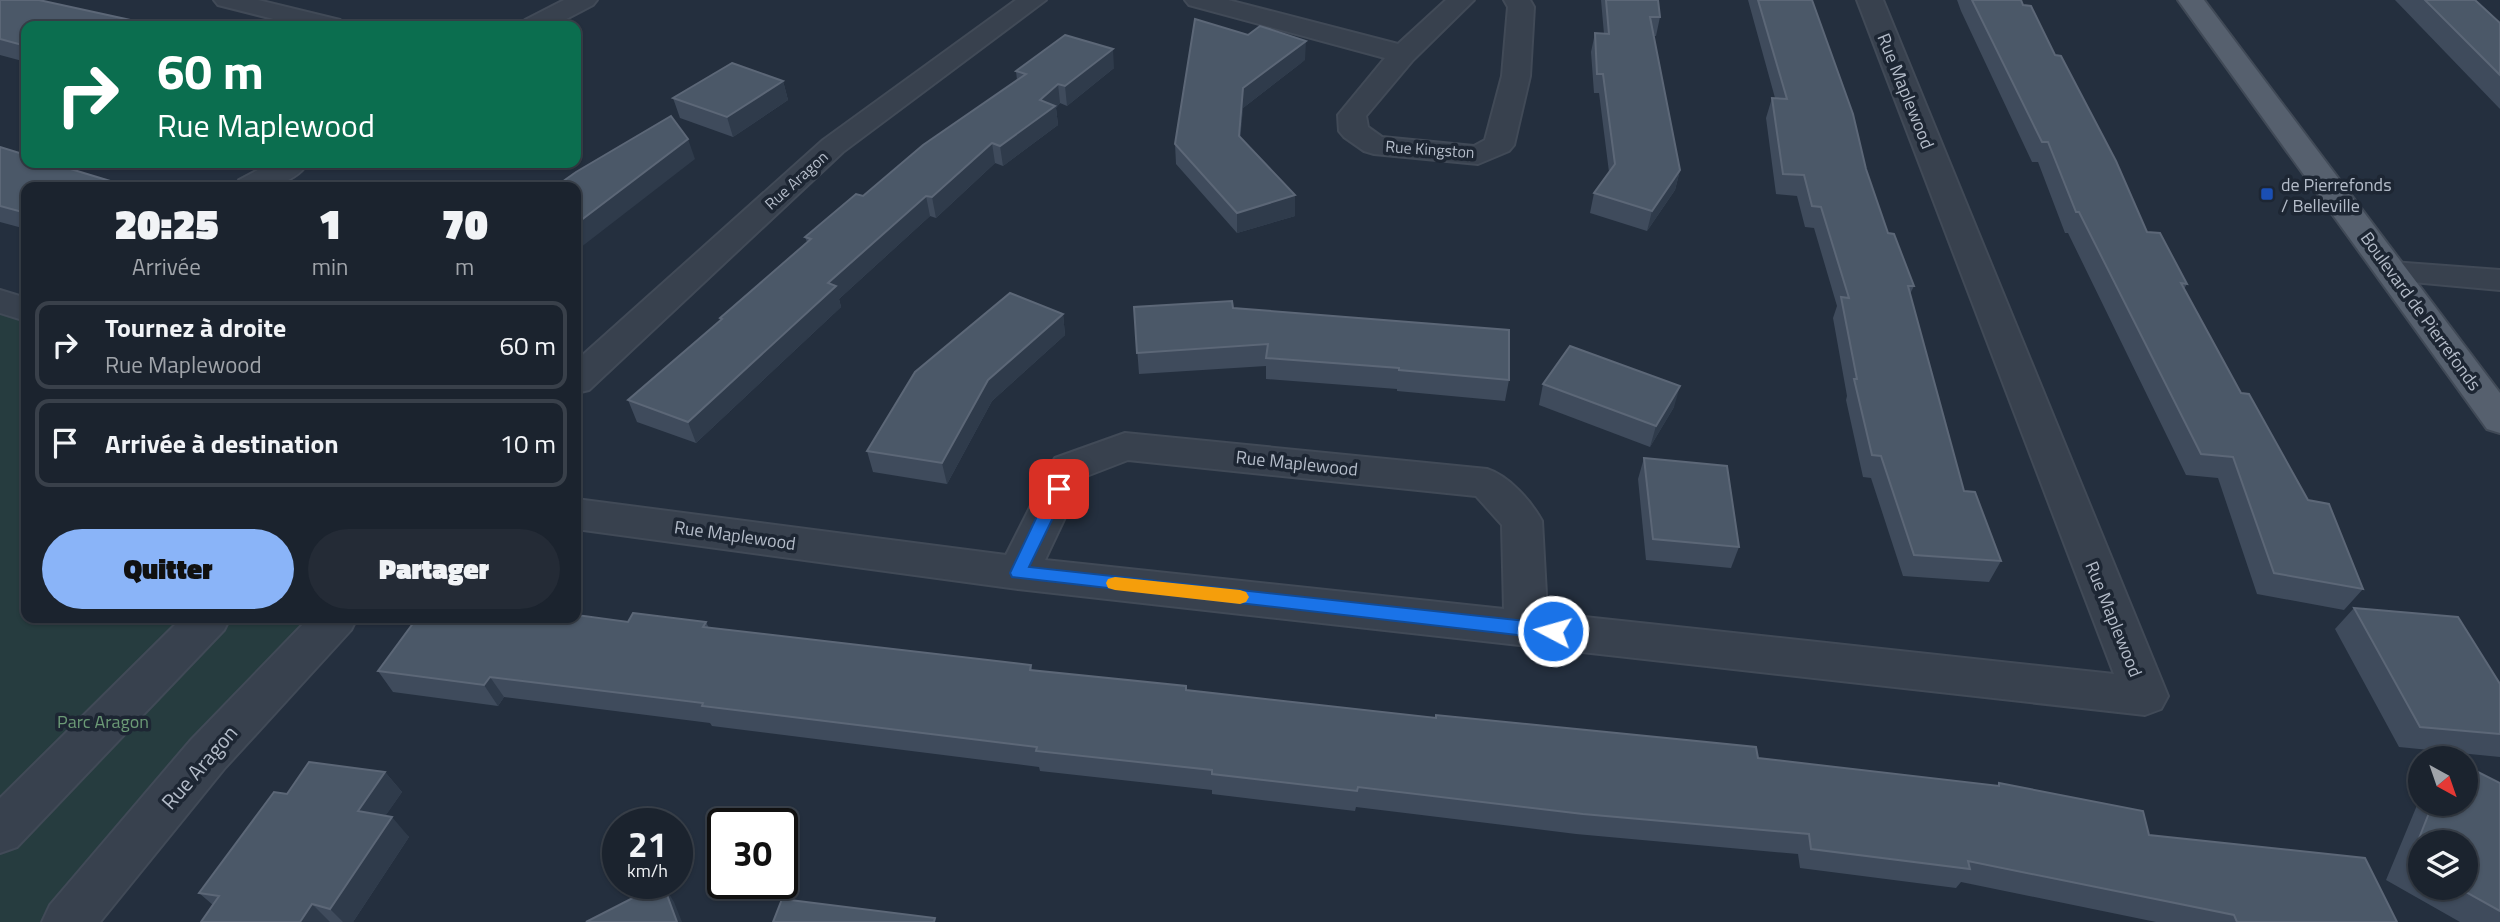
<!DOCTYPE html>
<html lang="fr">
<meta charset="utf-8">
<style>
:root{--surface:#1b232e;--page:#242b36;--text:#f1f3f6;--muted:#a0a4aa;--line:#39404a;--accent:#8ab4f8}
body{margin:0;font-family:"Titillium Web",sans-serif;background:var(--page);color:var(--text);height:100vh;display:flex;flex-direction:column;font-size:26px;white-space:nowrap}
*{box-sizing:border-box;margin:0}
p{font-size:23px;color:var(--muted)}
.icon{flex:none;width:38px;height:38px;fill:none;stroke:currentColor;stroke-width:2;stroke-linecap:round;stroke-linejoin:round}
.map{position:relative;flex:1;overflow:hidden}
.details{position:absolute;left:21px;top:182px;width:560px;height:441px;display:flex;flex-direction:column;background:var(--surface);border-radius:14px;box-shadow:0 2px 5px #0004,0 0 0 2px var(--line)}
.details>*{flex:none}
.banner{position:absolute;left:21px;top:21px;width:560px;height:147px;border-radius:14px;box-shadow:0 2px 5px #0004,0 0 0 2px var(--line);background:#0b6e4f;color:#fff;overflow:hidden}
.needle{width:46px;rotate:140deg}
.controls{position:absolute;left:2408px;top:746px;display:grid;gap:14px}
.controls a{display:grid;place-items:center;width:70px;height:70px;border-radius:50%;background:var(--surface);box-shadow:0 2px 5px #0004,0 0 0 2px var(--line);font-size:35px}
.speed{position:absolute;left:602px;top:808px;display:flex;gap:14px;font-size:35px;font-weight:700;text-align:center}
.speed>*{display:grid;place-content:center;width:91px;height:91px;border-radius:50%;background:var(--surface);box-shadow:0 2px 5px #0004,0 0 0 2px var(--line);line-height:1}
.speed small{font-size:18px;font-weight:400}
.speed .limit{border:4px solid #111;border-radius:10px;background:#fff;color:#111}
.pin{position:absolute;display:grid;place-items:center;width:60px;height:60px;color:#fff;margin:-30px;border-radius:14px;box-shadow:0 4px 10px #0006}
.me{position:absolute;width:77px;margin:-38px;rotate:276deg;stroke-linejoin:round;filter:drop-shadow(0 0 5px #0008)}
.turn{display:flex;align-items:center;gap:24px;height:147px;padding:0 21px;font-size:32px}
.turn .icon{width:91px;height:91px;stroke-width:2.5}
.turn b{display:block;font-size:49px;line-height:60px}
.eta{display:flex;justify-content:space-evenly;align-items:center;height:119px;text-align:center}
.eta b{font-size:42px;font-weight:800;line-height:49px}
.primary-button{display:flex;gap:14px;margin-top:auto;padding:14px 21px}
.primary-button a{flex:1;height:80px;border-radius:42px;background:var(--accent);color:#111;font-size:28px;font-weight:800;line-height:80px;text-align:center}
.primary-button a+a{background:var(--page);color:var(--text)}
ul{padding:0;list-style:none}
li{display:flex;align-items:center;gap:21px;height:88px;margin:0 14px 10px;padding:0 7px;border:4px solid var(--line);border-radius:14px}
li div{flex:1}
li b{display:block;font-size:26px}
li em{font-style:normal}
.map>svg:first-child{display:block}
</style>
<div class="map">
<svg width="2500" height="922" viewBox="0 0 2500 922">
<rect width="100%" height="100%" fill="#242f3e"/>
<!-- green -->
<polygon fill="#263c3f" points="0,301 26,310 26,618 336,618 207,755 68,922 0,922"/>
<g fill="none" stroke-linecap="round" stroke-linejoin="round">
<defs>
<g id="minor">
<polygon points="214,0 258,0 340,20 344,26 301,26 218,5"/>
<polygon points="564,0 597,0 593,5 553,26 521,26 525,20"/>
<polygon points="1016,0 1046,0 843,152 589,390 576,393 576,361 823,140"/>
<polygon points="1185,0 1228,0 1398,44 1446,0 1474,0 1413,60 1366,116 1368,127 1382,137 1474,146 1485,140 1502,76 1508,7 1504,0 1530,0 1534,7 1530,76 1514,145 1509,151 1478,164 1374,154 1364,151 1344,137 1339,131 1338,115 1385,58 1189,5"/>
<path d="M1857,0H1883L2168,696L2161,709L2145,715L1018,589L576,529V499L1006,555L1055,458L1125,433L1487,469C1509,476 1531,501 1542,521L1547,613L2114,674ZM1128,460L1476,496L1502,525L1504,609L1045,560L1084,477Z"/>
<path d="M271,163H308C292,187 261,188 235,187L239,180Z"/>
<polygon points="2392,262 2500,270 2500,290 2380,279 2375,272 2380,265"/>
<polygon points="0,290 26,298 26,321 0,313"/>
<polygon points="182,618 230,618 224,630 17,847 0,853 0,798"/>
<polygon points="309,618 357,618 351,630 224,769 100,922 42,922 50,905 190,741"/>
</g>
<polygon id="major" points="2178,0 2204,0 2500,393 2500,433 2487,429"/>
</defs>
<!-- minor casing -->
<use href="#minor" stroke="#414a57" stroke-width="4"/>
<!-- major casing -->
<use href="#major" stroke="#414a57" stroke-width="4"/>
<!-- minor -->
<use href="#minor" fill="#38414e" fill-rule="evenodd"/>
<!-- major -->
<use href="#major" fill="#56606e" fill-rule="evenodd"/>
</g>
<!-- wall -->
<g fill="#3f4b5c" fill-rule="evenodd">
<polygon points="0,0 26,26 26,62 0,55"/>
<polygon points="1601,0 1658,0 1660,17 1656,36 1654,36 1680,170 1675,190 1647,231 1590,213 1594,193 1609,172 1599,93 1594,93 1591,52 1595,33 1604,34"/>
<polygon points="1748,0 1812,0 1866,169 1888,233 1914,286 1910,294 1964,491 2001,561 1989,582 1903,576 1871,478 1863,477 1846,400 1847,396 1833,318 1837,306 1814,228 1805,227 1797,196 1776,194 1766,118 1772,98 1775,98"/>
<polygon points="1957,0 2021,0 2055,55 2147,232 2187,284 2184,289 2241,393 2363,589 2344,610 2257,594 2218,478 2186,475 2068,233 2065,233 2038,162 2032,162 1961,11"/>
<polygon points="2395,0 2475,0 2500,23 2500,109"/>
<polygon points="1305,60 1243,108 1240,138 1295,195 1295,216 1237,233 1176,164 1175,144"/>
<polygon points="1114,68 1067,106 1060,103 1056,108 1058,125 1003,166 995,163 936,218 930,216 839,299 841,307 696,443 637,422 628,400 721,320 720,318 807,242 805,237 863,196 1017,80 1016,71"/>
<polygon points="783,81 788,100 733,137 680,118 673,98"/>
<polygon points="0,147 120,184 122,187 26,187 26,229 0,222"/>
<polygon points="1134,307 1233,308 1509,380 1505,401 1397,391 1397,389 1266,379 1266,366 1139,374"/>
<polygon points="1063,314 1065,335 992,401 947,484 873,472 867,451"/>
<polygon points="1543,384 1674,407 1650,447 1539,405"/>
<polygon points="1644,458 1739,547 1731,568 1646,560 1638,479"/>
<polygon points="2354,608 2500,684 2500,757 2399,747 2335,629"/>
<polygon points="574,619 628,622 706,622 709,628 1031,665 1032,670 1186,686 1187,690 1997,786 1999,783 2149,835 2397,922 2156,922 1961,882 1956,888 1800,868 1798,854 1576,834 1356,807 1355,811 1212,794 1212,790 1040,771 1039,767 712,726 710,723 504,697 498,706 393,692 378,671"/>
<polygon points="385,772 402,792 385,816 409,837 353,922 201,922 213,905 199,893 287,794"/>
<path d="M2500,783V922H2460L2386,880L2420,798V803H2466ZM2420,842L2466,887H2420Z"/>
</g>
<!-- shaded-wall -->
<g fill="#2f3b4b">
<polygon points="1306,41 1305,60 1243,108 1239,156 1239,136 1243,88"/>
<polygon points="1113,49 1114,68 1067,106 1065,86"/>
<polygon points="783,81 788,100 733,137 727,117"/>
<polygon points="1058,84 1060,103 1056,108 1058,125 1003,166 1000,146 1040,100"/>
<polygon points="688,139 695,159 576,251 576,224"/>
<polygon points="992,143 995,163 936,218 932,197"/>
<polygon points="1680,170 1675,190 1647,231 1652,211"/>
<polygon points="1295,195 1295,216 1237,233 1237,213"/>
<polygon points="926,196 930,216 839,299 841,307 696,443 688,422 828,283"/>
<polygon points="1063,314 1065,335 992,401 947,484 942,463 988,380"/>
<polygon points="1680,386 1674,407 1650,447 1656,426"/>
<polygon points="490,677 504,697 498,706 484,685"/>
<polygon points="385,772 402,792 375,831 358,811"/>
<polygon points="392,817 409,837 353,922 343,922 330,909"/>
<polygon points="663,884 674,902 682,922 677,922"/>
<polygon points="312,904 330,922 300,922"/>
</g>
<!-- building -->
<g fill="#4b5868" stroke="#5c6777" stroke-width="2">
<polygon points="0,0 39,0 158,26 26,26 26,46 0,39"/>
<polygon points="1606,0 1658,0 1660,17 1650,17 1680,170 1652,211 1594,193 1615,164 1603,74 1597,74 1595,33 1609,34"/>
<polygon points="1758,0 1812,0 1853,114 1866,169 1888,233 1894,234 1914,286 1908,286 1964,491 1975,492 2001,561 1914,555 1881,456 1872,455 1854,379 1857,379 1841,297 1849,298 1821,207 1812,206 1804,175 1783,174 1772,98 1787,99"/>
<polygon points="1972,0 2021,0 2023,5 2031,6 2055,55 2061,56 2116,161 2147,232 2160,233 2187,284 2181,283 2241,393 2249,394 2308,500 2329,504 2363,589 2274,573 2233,457 2201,454 2079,212 2076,212 2048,142 2042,142"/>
<polygon points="2425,0 2475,0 2500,23 2500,75"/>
<polygon points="1195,19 1248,35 1260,26 1306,41 1243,88 1239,136 1295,195 1237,213 1175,144"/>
<polygon points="1065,35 1113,49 1065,86 1058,84 1040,100 1055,106 1000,146 992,143 932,197 926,196 828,283 836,286 688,422 628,400 722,319 720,318 811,239 805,237 856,194 863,196 923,145 1026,74 1016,71"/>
<polygon points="732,63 783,81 727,117 673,98"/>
<polygon points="671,116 688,139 576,224 576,187 555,187 576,172"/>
<polygon points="0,147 26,155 26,163 51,163 120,184 113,187 26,187 26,213 0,206"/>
<polygon points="1010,293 1063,314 988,380 942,463 867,451 915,372"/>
<polygon points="1232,301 1233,308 1509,330 1509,380 1399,370 1399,368 1266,358 1268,344 1137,353 1134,307"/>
<polygon points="1570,346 1680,386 1656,426 1543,384"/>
<polygon points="1644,458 1727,466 1739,547 1653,539"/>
<polygon points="2354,608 2458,617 2500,684 2500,734 2420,727"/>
<polygon points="633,613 706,622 703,627 1031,665 1030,670 1186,686 1186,690 1436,718 1436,715 1756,747 1758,758 1999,786 1999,783 2143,811 2149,835 2365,858 2397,922 2237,922 2234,915 1968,861 1970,869 1811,849 1809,834 1583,814 1358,787 1357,791 1212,774 1212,770 1036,751 1037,747 702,706 703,703 490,677 484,685 378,671 417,618 565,618 574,619 577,615 628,622"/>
<polygon points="309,762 385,772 358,811 392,817 330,909 312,904 300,922 201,922 219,896 199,893 274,792 287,794"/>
<polygon points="2466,766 2500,783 2500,911 2457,887 2466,887 2466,842 2420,842 2420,867 2410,861 2433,803 2466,803"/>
<polygon points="660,884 663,884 677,922 586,922"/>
<polygon points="782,899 935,918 934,922 773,922"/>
</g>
<!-- route -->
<polygon fill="#1a73e8" stroke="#114b97" stroke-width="2" points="1059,483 1067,489 1029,567 1553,624 1559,626 1562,631 1559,636 1553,639 1012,577 1010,573 1050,489"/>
<!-- slow -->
<polygon fill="#f59e0b" points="1115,577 1240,590 1246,592 1249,597 1246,602 1240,604 1115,590 1108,588 1106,583 1108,579"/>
<!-- markers -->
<rect fill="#1a4fb4" stroke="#1d2633" stroke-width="2.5" x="2260" y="187" width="14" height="14" rx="3.5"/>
<g text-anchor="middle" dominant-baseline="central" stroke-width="7" stroke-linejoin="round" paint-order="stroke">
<!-- far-street labels -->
<g font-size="16" fill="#b4bcc9" stroke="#1d2633">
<text transform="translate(1430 149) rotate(4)">Rue Kingston</text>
<text transform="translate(796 180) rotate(-42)">Rue Aragon</text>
</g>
<!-- street labels -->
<g font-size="18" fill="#b4bcc9" stroke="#1d2633">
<text transform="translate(1906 91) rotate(68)">Rue Maplewood</text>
<text transform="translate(2421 311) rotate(54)">Boulevard de Pierrefonds</text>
<text transform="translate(1297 463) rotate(6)">Rue Maplewood</text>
<text transform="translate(735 535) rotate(8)">Rue Maplewood</text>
<text transform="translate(2114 619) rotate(68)">Rue Maplewood</text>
</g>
<!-- poi labels -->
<g font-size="18" fill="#b4bcc9" stroke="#1d2633" text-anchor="start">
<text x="2281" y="184">de Pierrefonds<tspan x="2281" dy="21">/ Belleville</tspan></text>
</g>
<!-- park labels -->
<g font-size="18" fill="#6b9a76" stroke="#1d2633">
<text x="103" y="721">Parc Aragon</text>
</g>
<!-- near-street labels -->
<g font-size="21" fill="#b4bcc9" stroke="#1d2633">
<text transform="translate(199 767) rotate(-49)">Rue Aragon</text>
</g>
</g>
</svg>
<div class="controls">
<a><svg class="needle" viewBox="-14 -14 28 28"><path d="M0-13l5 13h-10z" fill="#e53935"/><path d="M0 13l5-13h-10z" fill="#a0a4aa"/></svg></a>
<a><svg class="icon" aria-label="layers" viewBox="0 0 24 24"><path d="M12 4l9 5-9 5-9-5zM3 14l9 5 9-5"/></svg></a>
</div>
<div class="speed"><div>21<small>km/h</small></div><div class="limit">30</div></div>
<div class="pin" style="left:1059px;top:489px;background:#d93025"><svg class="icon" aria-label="arrive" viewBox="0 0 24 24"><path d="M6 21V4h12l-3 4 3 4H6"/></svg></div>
<svg class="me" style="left:1553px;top:631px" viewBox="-20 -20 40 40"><circle r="17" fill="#1a73e8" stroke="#fff" stroke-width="3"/><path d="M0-11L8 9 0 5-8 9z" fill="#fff"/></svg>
<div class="banner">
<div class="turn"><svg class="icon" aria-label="right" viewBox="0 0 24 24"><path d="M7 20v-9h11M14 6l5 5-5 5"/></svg><div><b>60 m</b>Rue Maplewood</div></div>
</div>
<section class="details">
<div class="eta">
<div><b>20:25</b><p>Arrivée</p></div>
<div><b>1</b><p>min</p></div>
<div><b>70</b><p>m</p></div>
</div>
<ul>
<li><svg class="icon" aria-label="right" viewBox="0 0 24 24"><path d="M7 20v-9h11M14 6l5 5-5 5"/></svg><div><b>Tournez à droite</b><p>Rue Maplewood</p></div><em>60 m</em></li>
<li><svg class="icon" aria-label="arrive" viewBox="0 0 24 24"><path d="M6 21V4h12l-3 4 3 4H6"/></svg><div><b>Arrivée à destination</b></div><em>10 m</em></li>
</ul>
<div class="primary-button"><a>Quitter</a><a>Partager</a></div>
</section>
</div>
